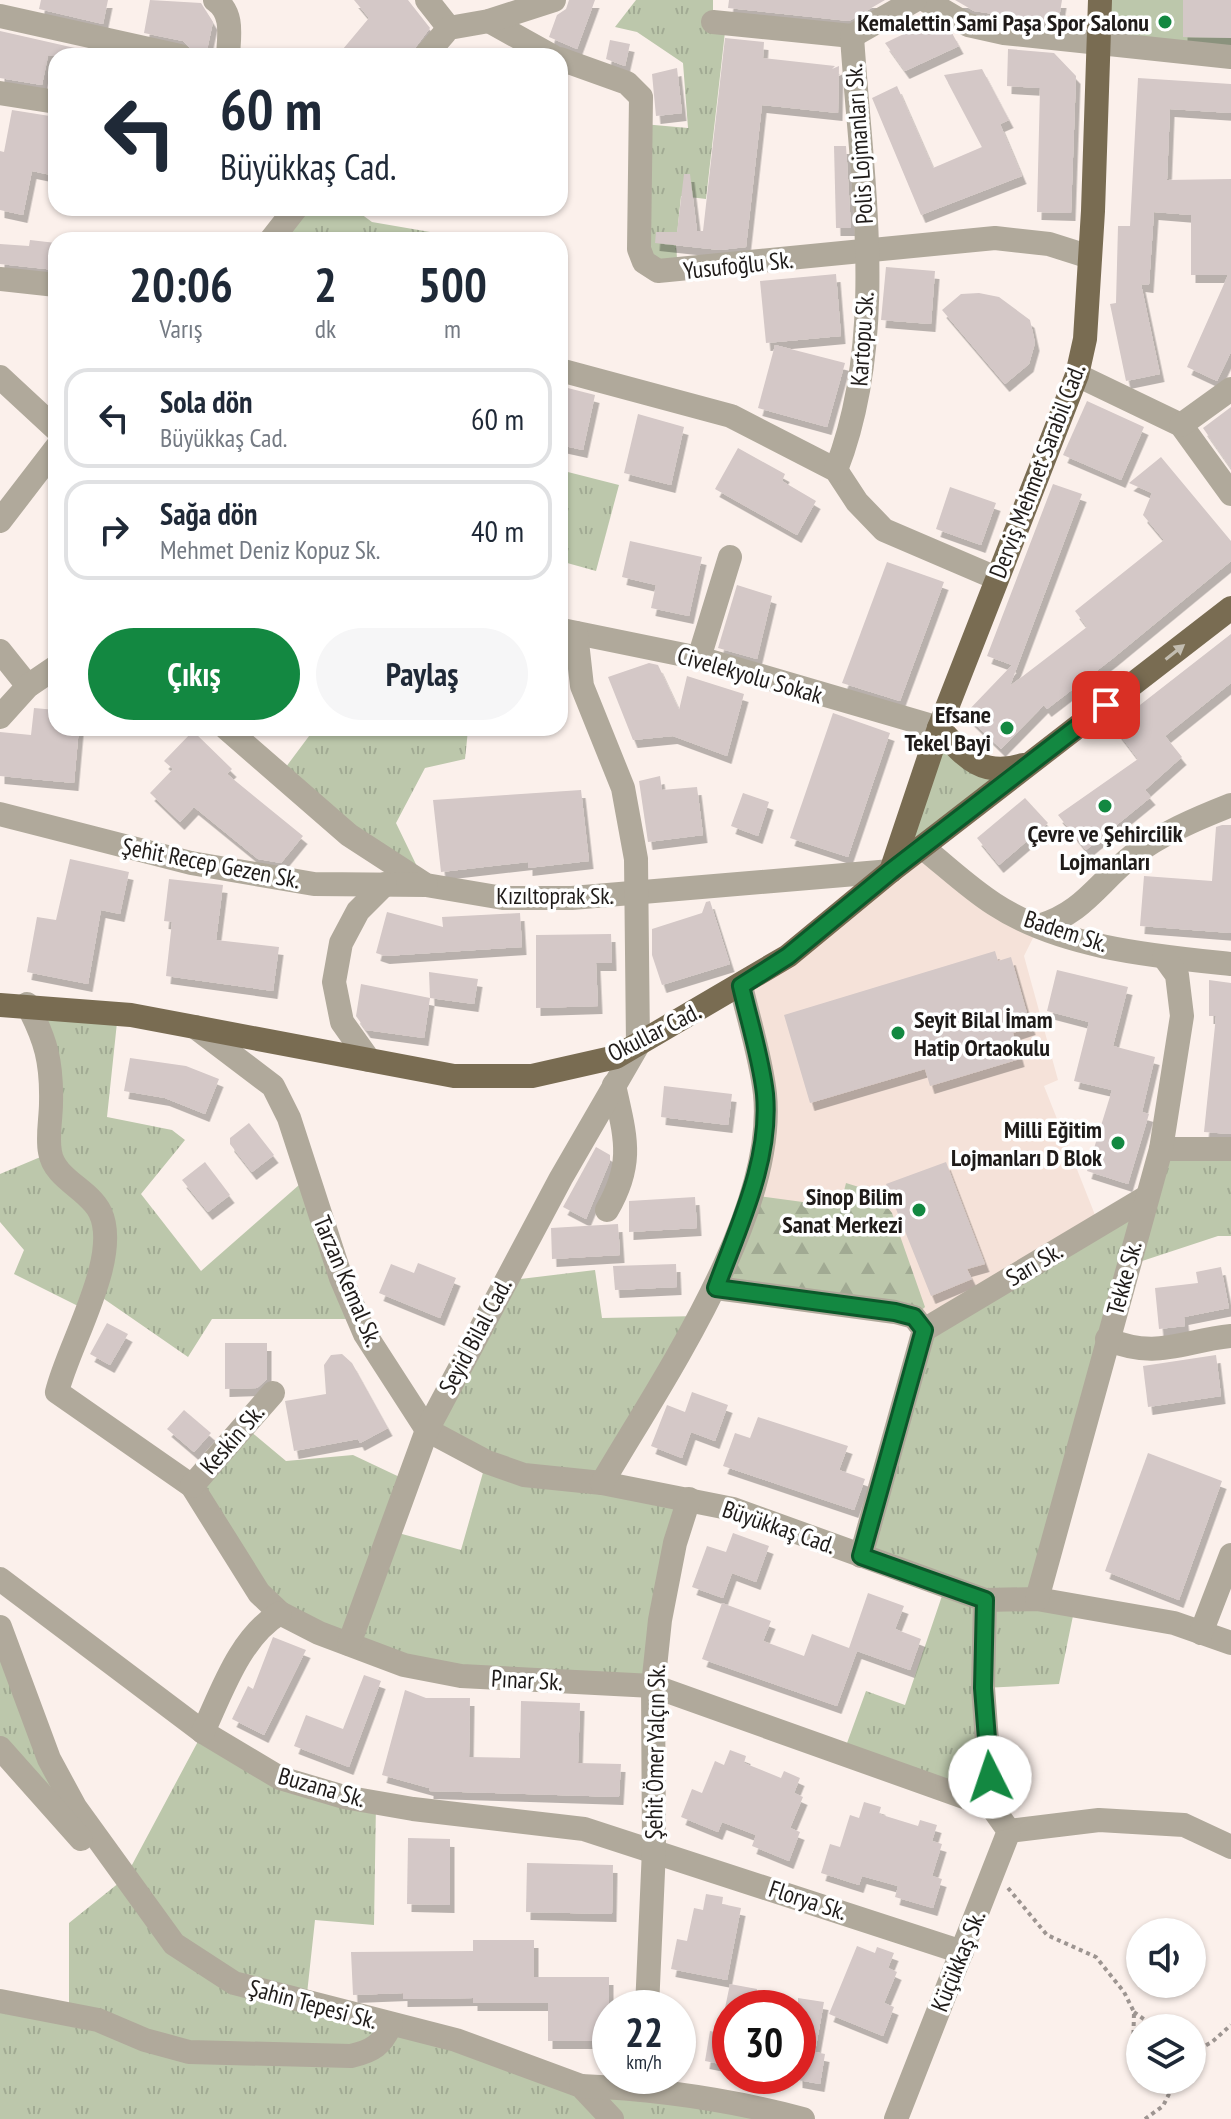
<!DOCTYPE html>
<html lang="tr">
<meta charset="utf-8">
<style>
:root{--surface:#fff;--page:#f6f6f7;--text:#1f2937;--muted:#747a83;--line:#e0e1e3;--accent:#138841}
body{margin:0;font-family:"PT Sans Narrow",sans-serif;background:var(--page);color:var(--text);height:100vh;display:flex;flex-direction:column;font-size:30px;white-space:nowrap}
*{box-sizing:border-box;margin:0}
p{font-size:26px;color:var(--muted)}
.icon{flex:none;width:44px;height:44px;fill:none;stroke:currentColor;stroke-width:2;stroke-linecap:round;stroke-linejoin:round}
.map{position:relative;flex:1;overflow:hidden}
.sheet{position:absolute;left:48px;top:232px;width:520px;height:504px;display:flex;flex-direction:column;background:var(--surface);border-radius:24px;box-shadow:0 2px 6px #0004}
.sheet>*{flex:none}
.hud{position:absolute;left:48px;top:48px;width:520px;height:168px;border-radius:24px;box-shadow:0 2px 6px #0004;background:#fff;color:var(--text);overflow:hidden}
.buttons{position:absolute;left:1126px;top:1918px;display:grid;gap:16px}
.buttons a{display:grid;place-items:center;width:80px;height:80px;border-radius:50%;background:var(--surface);box-shadow:0 2px 6px #0004;font-size:40px}
.speed{position:absolute;left:592px;top:1990px;display:flex;gap:16px;font-size:40px;font-weight:700;text-align:center}
.speed>*{display:grid;place-content:center;width:104px;height:104px;border-radius:50%;background:var(--surface);box-shadow:0 2px 6px #0004;line-height:1}
.speed small{font-size:20px;font-weight:400}
.speed .limit{border:12px solid #d22;background:#fff;color:#111}
.pin{position:absolute;display:grid;place-items:center;width:68px;height:68px;color:#fff;margin:-34px;border-radius:16px;box-shadow:0 4px 12px #0006}
.me{position:absolute;width:88px;margin:-44px;rotate:356deg;stroke-linejoin:round;filter:drop-shadow(0 0 6px #0008)}
.turn{display:flex;align-items:center;gap:28px;height:168px;padding:0 40px;font-size:36px}
.turn .icon{width:104px;height:104px;stroke-width:2.5}
.turn b{display:block;font-size:56px;line-height:68px}
.eta{display:flex;justify-content:space-evenly;align-items:center;height:136px;text-align:center}
.eta b{font-size:48px;font-weight:600;line-height:56px}
.button{display:flex;gap:16px;margin-top:auto;padding:16px 40px}
.button a{flex:1;height:92px;border-radius:48px;background:var(--accent);color:#fff;font-size:32px;font-weight:600;line-height:92px;text-align:center}
.button a+a{background:var(--page);color:var(--text)}
ul{padding:0;list-style:none}
li{display:flex;align-items:center;gap:24px;height:100px;margin:0 16px 12px;padding:0 24px;border:4px solid var(--line);border-radius:24px}
li div{flex:1}
li b{display:block;font-size:30px}
li em{font-style:normal}
.map>svg:first-child{display:block}
</style>
<div class="map">
<svg width="1231" height="2119" viewBox="0 0 1231 2119">
<defs>
<pattern id="grass-tufts" width="24" height="20" patternUnits="userSpaceOnUse" patternTransform="scale(2)"><rect width="24" height="20" fill="#bcc7ab"/><path d="M3 7l-1-3M5 7V3M7 7l1-3M15 17l-1-3M17 17v-4M19 17l1-3" fill="none" stroke="#a1aa93"/></pattern>
<pattern id="forest-firs" width="22" height="20" patternUnits="userSpaceOnUse" patternTransform="scale(2)"><rect width="22" height="20" fill="#bcc7ab"/><path d="M5 1l3.5 6h-7zM16 11l3.5 6h-7z" fill="#a1aa93"/></pattern>
<filter id="shadow"><feDropShadow dx="4.5" dy="8" stdDeviation="0" flood-color="#0004"/></filter>
</defs>
<rect width="100%" height="100%" fill="#fbf0eb"/>
<!-- built -->
<polygon fill="#f5e2d9" points="922,847 1039,926 1024,956 1058,1080 1044,1086 1099,1225 924,1330 750,1195 764,1139 741,986"/>
<!-- grass -->
<g fill="url(#grass-tufts)">
<polygon points="636,0 713,0 713,22 726,23 706,199 681,196 676,245 678,271 651,268 643,124 688,128 683,63 637,32 615,27"/>
<polygon points="296,208 353,208 372,222 436,233 435,240 271,240"/>
<polygon points="560,470 619,485 596,571 560,561"/>
<polygon points="315,728 468,730 465,759 425,768 396,823 426,885 280,775"/>
<polygon points="939,728 1004,771 891,871"/>
<polygon points="27,1004 118,1013 107,1117 172,1130 185,1140 141,1194 201,1271 307,1178 358,1319 212,1319 188,1357 94,1292 86,1310 14,1274 24,1250 0,1222 0,1174 50,1153 51,1100"/>
<polygon points="1161,1149 1231,1149 1231,1236 1218,1236 1127,1266 1037,1598 1075,1606 1059,1684 984,1688 992,1807 843,1754 866,1691 905,1705 945,1587 861,1556 924,1330 1145,1198"/>
<polygon points="595,1270 602,1318 699,1316 602,1483 689,1499 653,1686 461,1676 280,1613 192,1486 244,1426 286,1461 353,1455 408,1481 391,1531 461,1550 486,1462 427,1430 504,1281"/>
<polygon points="0,1627 75,1808 0,1748"/>
<polygon points="203,1732 239,1755 376,1803 374,1925 315,1920 306,2003 581,2086 803,2119 0,2119 0,2001 69,2013 69,1923 125,1878"/>
</g>
<!-- forest -->
<polygon fill="url(#forest-firs)" points="846,1183 875,1192 892,1213 925,1307 914,1317 716,1288 750,1195 840,1207"/>
<!-- garden -->
<polygon fill="#bcc7ab" points="1100,0 1231,0 1231,57 1098,44"/>
<!-- building -->
<g fill="#d4c8c7" filter="url(#shadow)">
<polygon points="41,0 108,0 103,24 39,9"/>
<polygon points="150,0 201,3 213,22 206,55 194,52 183,41 144,33"/>
<polygon points="354,0 408,0 430,28 409,56 352,56 343,49 369,18"/>
<polygon points="569,0 595,0 577,49 549,37 557,15 566,9"/>
<polygon points="729,0 885,0 849,21 728,8"/>
<polygon points="955,0 1062,0 1058,24 974,11"/>
<polygon points="1183,0 1231,0 1231,38 1183,37"/>
<polygon points="931,21 952,33 959,46 905,71 885,43"/>
<polygon points="0,31 97,53 97,56 48,56 42,85 0,78"/>
<polygon points="725,38 764,42 763,58 835,66 832,69 839,66 838,113 762,105 746,247 720,250 655,243 656,232 677,232 684,174 690,174 697,231 703,231"/>
<polygon points="610,40 630,44 625,66 606,59"/>
<polygon points="1008,49 1054,53 1076,76 1071,213 1037,212 1040,88 1007,86"/>
<polygon points="677,68 682,113 656,116 652,74"/>
<polygon points="982,69 1009,120 1000,124 1022,176 921,215 872,98 897,86 933,168 982,147 944,75"/>
<polygon points="1138,78 1231,84 1231,113 1170,109 1167,180 1231,179 1231,352 1217,381 1187,367 1228,275 1191,275 1191,215 1154,212 1149,285 1141,284 1160,374 1126,381 1110,304 1116,303 1118,226 1130,226"/>
<polygon points="12,110 56,117 56,176 32,171 23,215 0,210 0,151 4,152"/>
<polygon points="834,146 846,146 851,228 836,228"/>
<polygon points="30,240 56,243 55,270 0,264 0,244 29,246"/>
<polygon points="886,267 935,271 931,324 881,320"/>
<polygon points="836,274 841,336 766,343 760,281"/>
<polygon points="979,293 999,297 1030,320 1035,343 1029,364 1005,384 942,310 961,294"/>
<polygon points="775,345 845,363 827,427 758,408"/>
<polygon points="560,386 595,395 583,450 560,445"/>
<polygon points="1087,401 1144,427 1121,480 1063,455"/>
<polygon points="1231,407 1231,468 1203,428"/>
<polygon points="638,414 684,427 671,485 624,473"/>
<polygon points="738,448 785,474 782,481 816,501 797,535 715,489"/>
<polygon points="1161,457 1231,541 1231,561 1112,659 1047,709 1044,705 1001,749 965,714 1012,665 987,656 1053,484 1082,494 1010,686 1087,627 1075,611 1164,540 1143,515 1152,493 1129,483"/>
<polygon points="950,487 996,503 981,545 936,529"/>
<polygon points="630,541 702,557 689,616 651,608 656,585 622,577"/>
<polygon points="887,562 944,582 900,701 842,683"/>
<polygon points="737,585 772,596 757,659 718,648"/>
<polygon points="1231,634 1231,683 1165,736 1182,757 1145,790 1151,797 1086,850 1058,815 1138,759 1113,726"/>
<polygon points="649,663 658,665 679,710 687,676 744,694 727,756 673,736 633,740 608,677"/>
<polygon points="34,708 56,710 56,728 79,728 74,783 0,776 0,732 31,735"/>
<polygon points="833,713 890,733 848,857 790,838"/>
<polygon points="193,731 232,769 227,774 303,836 281,863 258,859 194,807 180,822 150,793 173,769 164,761"/>
<polygon points="660,776 662,790 697,787 703,835 648,842 639,781"/>
<polygon points="581,790 589,861 528,868 528,862 441,872 433,800"/>
<polygon points="743,793 769,802 758,836 731,826"/>
<polygon points="1025,798 1048,823 999,865 977,838"/>
<polygon points="1222,825 1231,825 1231,933 1140,926 1144,876 1212,881 1216,827"/>
<polygon points="70,859 129,872 120,914 101,910 88,984 27,972 37,917 56,920"/>
<polygon points="169,879 223,885 216,940 279,947 273,991 166,976 172,922 164,921"/>
<polygon points="710,901 730,964 662,985 652,955 652,929 702,913 706,902"/>
<polygon points="387,912 443,927 442,917 520,913 522,947 385,956 376,953"/>
<polygon points="611,934 612,963 596,963 598,1006 536,1008 536,935"/>
<polygon points="995,951 998,961 1011,957 1031,1027 1013,1033 1020,1059 930,1086 925,1069 810,1103 784,1015"/>
<polygon points="1057,970 1128,987 1113,1046 1155,1057 1142,1112 1149,1114 1128,1184 1087,1171 1112,1090 1074,1081 1089,1022 1047,1011"/>
<polygon points="429,972 478,979 474,1004 430,998"/>
<polygon points="1209,980 1231,983 1231,1134 1204,1132 1216,1016 1209,1016"/>
<polygon points="361,984 430,998 424,1038 366,1030 356,1016"/>
<polygon points="130,1058 186,1066 219,1079 205,1114 165,1098 124,1091"/>
<polygon points="664,1086 732,1094 728,1125 661,1117"/>
<polygon points="249,1123 274,1155 252,1172 230,1144 230,1138"/>
<polygon points="596,1147 610,1155 610,1161 586,1219 563,1207"/>
<polygon points="205,1162 230,1195 208,1212 182,1180"/>
<polygon points="946,1162 985,1264 967,1269 972,1279 931,1296 886,1184"/>
<polygon points="695,1197 697,1228 629,1232 629,1201"/>
<polygon points="618,1224 620,1255 552,1259 551,1228"/>
<polygon points="418,1263 456,1278 440,1318 379,1293 391,1264 414,1273"/>
<polygon points="676,1264 677,1287 615,1290 613,1266"/>
<polygon points="1221,1267 1229,1308 1184,1317 1185,1326 1159,1329 1155,1288 1198,1283 1196,1272"/>
<polygon points="107,1323 128,1334 110,1365 90,1354"/>
<polygon points="225,1343 267,1343 267,1379 257,1388 225,1389"/>
<polygon points="342,1354 352,1363 388,1428 360,1443 358,1439 294,1451 285,1401 326,1394 324,1365 331,1355"/>
<polygon points="1216,1355 1221,1396 1148,1407 1143,1366"/>
<polygon points="692,1392 728,1405 715,1441 691,1432 682,1458 651,1446 667,1405 685,1412"/>
<polygon points="184,1410 211,1433 194,1452 167,1429"/>
<polygon points="758,1417 848,1446 839,1470 865,1479 854,1510 723,1466 735,1433 750,1438"/>
<polygon points="1148,1453 1222,1481 1179,1600 1105,1571"/>
<polygon points="733,1533 769,1546 756,1582 732,1573 723,1598 692,1587 707,1546 726,1552"/>
<polygon points="868,1593 904,1606 895,1629 921,1639 910,1670 857,1651 837,1706 702,1659 722,1603 771,1621 763,1641 804,1656 812,1634 849,1648"/>
<polygon points="273,1637 306,1650 264,1735 232,1719 248,1686 253,1689"/>
<polygon points="364,1675 381,1681 349,1767 294,1746 306,1715 343,1729"/>
<polygon points="405,1690 426,1698 470,1698 469,1757 520,1758 521,1701 580,1703 578,1763 621,1764 619,1797 429,1791 429,1788 382,1775"/>
<polygon points="730,1750 746,1756 744,1763 781,1778 784,1771 800,1778 794,1793 803,1797 790,1828 800,1832 789,1861 752,1846 756,1835 722,1822 718,1832 681,1817 692,1789 702,1793 715,1761 724,1765"/>
<polygon points="864,1802 881,1807 879,1814 918,1826 920,1820 937,1825 932,1841 942,1844 932,1876 942,1879 933,1908 895,1897 898,1886 862,1876 859,1885 821,1873 830,1844 840,1847 850,1815 859,1818"/>
<polygon points="408,1838 450,1839 450,1905 407,1904"/>
<polygon points="527,1863 613,1865 612,1914 526,1912"/>
<polygon points="706,1894 723,1897 722,1904 741,1908 727,1980 671,1969 677,1939 687,1941 694,1908 703,1910"/>
<polygon points="473,1940 534,1940 534,1977 609,1977 609,2041 548,2041 548,2003 473,2003 473,1998 403,1999 403,1993 353,1995 351,1952 473,1951"/>
<polygon points="857,1946 875,1953 877,1947 894,1953 888,1968 897,1972 884,2003 894,2007 883,2036 829,2014"/>
<polygon points="730,1984 757,1989 754,2008 725,2008"/>
<polygon points="798,1998 824,2002 815,2052 825,2054 820,2084 798,2080"/>
<polygon points="710,2031 730,2035 730,2066 705,2061"/>
</g>
<g fill="none" stroke-linecap="round" stroke-linejoin="round">
<!-- path -->
<g stroke="#9d9591" stroke-width="4" stroke-dasharray="4 4" stroke-linecap="butt">
<polyline points="1008,1888 1047,1935 1096,1957 1124,1992 1134,2012 1133,2052"/>
<polyline points="1134,2012 1156,2028"/>
<polyline points="1192,2053 1212,2042 1231,2025"/>
<polyline points="1145,2119 1163,2106 1176,2080"/>
</g>
<!-- minor -->
<g stroke="#b0a99b" stroke-width="24">
<path d="M215,0C234,13 229,36 228,56"/>
<polyline points="427,0 449,28"/>
<polyline points="925,0 968,25 1004,33 1231,57"/>
<polyline points="0,16 180,56"/>
<polyline points="489,21 552,56"/>
<polyline points="713,22 852,36 915,0"/>
<polyline points="425,56 449,28 489,21 554,0"/>
<polyline points="560,59 627,83 641,97 639,249 644,262 658,271 995,238 1049,244 1090,257"/>
<polyline points="0,93 56,102"/>
<polyline points="271,240 296,208"/>
<polyline points="0,279 56,285"/>
<polyline points="560,370 731,416 836,470 857,502 884,530 996,578"/>
<polyline points="1077,375 1181,425 1231,494"/>
<polyline points="0,377 56,429"/>
<polyline points="1181,425 1231,389"/>
<path d="M836,470C889,334 861,178 852,36"/>
<polyline points="0,521 56,448"/>
<polyline points="562,630 699,658 939,728"/>
<polyline points="0,651 28,686"/>
<polyline points="699,658 730,557"/>
<polyline points="0,717 28,686 56,667"/>
<polyline points="226,728 349,835 426,885 503,898 572,898 891,871"/>
<polyline points="0,814 191,863 314,884 426,885"/>
<path d="M922,847C946,866 969,888 994,904C1061,948 1154,956 1231,964"/>
<path d="M1039,926C1083,913 1097,884 1132,856C1160,834 1198,818 1231,805"/>
<path d="M27,1004C46,1040 52,1062 51,1103C51,1118 47,1137 50,1152C54,1179 89,1189 100,1212C122,1257 68,1345 57,1392L192,1486L259,1593L280,1613L319,1633L404,1665L461,1676L653,1686L992,1807"/>
<polyline points="195,1027 273,1086 289,1118 341,1278 365,1334 427,1430 487,1462 524,1475 602,1483 733,1509 985,1600 1037,1599 1174,1623 1231,1643"/>
<polyline points="369,1060 342,1022 334,982 341,943 358,911 385,884"/>
<polyline points="1161,1149 1231,1149"/>
<path d="M607,1210C635,1162 625,1136 614,1085"/>
<polyline points="716,1288 895,1312 914,1317 924,1330 861,1556"/>
<polyline points="924,1330 1145,1198"/>
<path d="M1107,1339C1156,1360 1182,1341 1231,1336"/>
<path d="M602,1483C661,1382 777,1214 765,1094C761,1058 749,1021 741,986"/>
<polyline points="192,1486 273,1393"/>
<polyline points="0,1579 203,1732 280,1778 344,1797 413,1809 584,1829 962,1952"/>
<polyline points="1037,1599 1161,1149 1182,1016 1177,975 1164,957"/>
<polyline points="985,1600 983,1688 992,1807"/>
<polyline points="0,1627 49,1759 75,1807 174,1944 234,1983 456,2040 581,2086 612,2119"/>
<polyline points="1201,1633 1231,1555"/>
<polyline points="349,1644 427,1430 561,1178 638,1045 636,859 623,788 582,686 576,633"/>
<path d="M203,1732C222,1691 240,1637 280,1613"/>
<polyline points="0,1748 81,1839"/>
<polyline points="1009,1831 1099,1820 1184,1825 1231,1847"/>
<path d="M0,2001L98,2020L145,2040L189,2052L351,2056C373,2051 382,2045 391,2024"/>
<polyline points="647,2008 654,1849 653,1686 660,1620 675,1543 689,1499"/>
<path d="M581,2086C658,2089 728,2099 803,2119"/>
<polyline points="896,2119 1009,1831 992,1807"/>
</g>
<!-- major -->
<g stroke="#796c52" stroke-width="24">
<path d="M939,728C965,757 982,778 1023,765"/>
<polyline points="891,871 939,728 1077,375 1085,339 1093,211 1100,0"/>
<polyline points="0,1005 131,1015 454,1076 532,1076 616,1057 788,956 891,871 1231,608"/>
</g>
</g>
<!-- one-way arrows -->
<defs><path id="oneway-solid" d="M-6-.8H1V-3.2L6.5 0L1 3.2V.8H-6Z" transform="scale(2)"/></defs>
<use fill="#c3bdb1" href="#oneway-solid" transform="translate(1175 652) rotate(-38)"/>
<g fill="none" stroke-linecap="round" stroke-linejoin="round">
<defs>
<path id="route" d="M990,1777L983,1688L985,1600L861,1556L924,1330L914,1317L895,1312L716,1288C738,1227 771,1161 765,1094C761,1058 749,1021 741,986L788,956L891,871L1106,705"/>
</defs>
<!-- route casing -->
<use href="#route" stroke="#0c582a" stroke-width="20"/>
<!-- route -->
<use href="#route" stroke="#138841" stroke-width="14"/>
</g>
<!-- markers -->
<g fill="#138841" stroke="#fff" stroke-width="3">
<circle cx="1165" cy="22" r="8"/>
<circle cx="1007" cy="728" r="8"/>
<circle cx="1105" cy="806" r="8"/>
<circle cx="898" cy="1033" r="8"/>
<circle cx="1118" cy="1143" r="8"/>
<circle cx="919" cy="1210" r="8"/>
</g>
<g text-anchor="middle" dominant-baseline="central" stroke-width="7" stroke-linejoin="round" paint-order="stroke">
<!-- poi labels -->
<g font-size="24" font-weight="bold" fill="#1f1b19" stroke="#fff" text-anchor="end">
<text x="1149" y="22">Kemalettin Sami Paşa Spor Salonu</text>
<text x="991" y="714">Efsane<tspan x="991" dy="28">Tekel Bayi</tspan></text>
<text x="1105" y="833" text-anchor="middle">Çevre ve Şehircilik<tspan x="1105" dy="28">Lojmanları</tspan></text>
<text x="914" y="1019" text-anchor="start">Seyit Bilal İmam<tspan x="914" dy="28">Hatip Ortaokulu</tspan></text>
<text x="1102" y="1129">Milli Eğitim<tspan x="1102" dy="28">Lojmanları D Blok</tspan></text>
<text x="903" y="1196">Sinop Bilim<tspan x="903" dy="28">Sanat Merkezi</tspan></text>
</g>
<!-- street labels -->
<g font-size="24" fill="#1f1b19" stroke="#fff">
<text transform="translate(859 144) rotate(-94)">Polis Lojmanları Sk.</text>
<text transform="translate(738 265) rotate(-6)">Yusufoğlu Sk.</text>
<text transform="translate(862 339) rotate(-86)">Kartopu Sk.</text>
<text transform="translate(1037 471) rotate(-69)">Derviş Mehmet Sarabil Cad.</text>
<text transform="translate(750 675) rotate(16)">Civelekyolu Sokak</text>
<text transform="translate(211 863) rotate(11)">Şehit Recep Gezen Sk.</text>
<text x="555" y="895">Kızıltoprak Sk.</text>
<text transform="translate(1066 931) rotate(18)">Badem Sk.</text>
<text transform="translate(654 1032) rotate(-27)">Okullar Cad.</text>
<text transform="translate(1034 1264) rotate(-31)">Sarı Sk.</text>
<text transform="translate(1124 1278) rotate(-75)">Tekke Sk.</text>
<text transform="translate(348 1281) rotate(67)">Tarzan Kemal Sk.</text>
<text transform="translate(475 1336) rotate(-62)">Seyid Bilal Cad.</text>
<text transform="translate(232 1439) rotate(-49)">Keskin Sk.</text>
<text transform="translate(779 1527) rotate(19)">Büyükkaş Cad.</text>
<text transform="translate(527 1680) rotate(3)">Pınar Sk.</text>
<text transform="translate(655 1752) rotate(-89)">Şehit Ömer Yalçın Sk.</text>
<text transform="translate(322 1787) rotate(16)">Buzana Sk.</text>
<text transform="translate(808 1900) rotate(18)">Florya Sk.</text>
<text transform="translate(958 1961) rotate(-68)">Küçükkaş Sk.</text>
<text transform="translate(313 2004) rotate(15)">Şahin Tepesi Sk.</text>
</g>
</g>
</svg>
<div class="buttons">
<a><svg class="icon" aria-label="sound" viewBox="0 0 24 24"><path d="M4 9h4l5-4v14l-5-4H4zM17 9q2 3 0 6"/></svg></a>
<a><svg class="icon" aria-label="layers" viewBox="0 0 24 24"><path d="M12 4l9 5-9 5-9-5zM3 14l9 5 9-5"/></svg></a>
</div>
<div class="speed"><div>22<small>km/h</small></div><div class="limit">30</div></div>
<div class="pin" style="left:1106px;top:705px;background:#d93025"><svg class="icon" aria-label="arrive" viewBox="0 0 24 24"><path d="M6 21V4h12l-3 4 3 4H6"/></svg></div>
<svg class="me" style="left:990px;top:1777px" viewBox="-20 -20 40 40"><circle r="19" fill="#fff"/><path d="M0-13L10 11 0 6-10 11z" fill="#138841"/></svg>
<div class="hud">
<div class="turn"><svg class="icon" aria-label="left" viewBox="0 0 24 24"><path d="M17 20v-9H6M10 6l-5 5 5 5"/></svg><div><b>60 m</b>Büyükkaş Cad.</div></div>
</div>
<section class="sheet">
<div class="eta">
<div><b>20:06</b><p>Varış</p></div>
<div><b>2</b><p>dk</p></div>
<div><b>500</b><p>m</p></div>
</div>
<ul>
<li><svg class="icon" aria-label="left" viewBox="0 0 24 24"><path d="M17 20v-9H6M10 6l-5 5 5 5"/></svg><div><b>Sola dön</b><p>Büyükkaş Cad.</p></div><em>60 m</em></li>
<li><svg class="icon" aria-label="right" viewBox="0 0 24 24"><path d="M7 20v-9h11M14 6l5 5-5 5"/></svg><div><b>Sağa dön</b><p>Mehmet Deniz Kopuz Sk.</p></div><em>40 m</em></li>
</ul>
<div class="button"><a>Çıkış</a><a>Paylaş</a></div>
</section>
</div>
